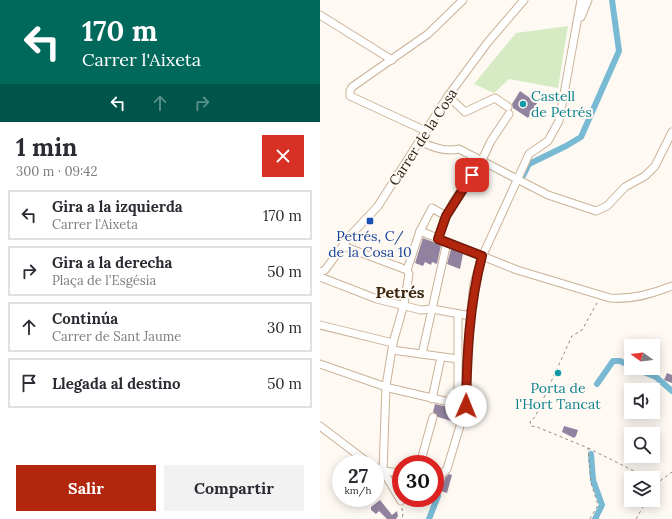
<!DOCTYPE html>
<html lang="es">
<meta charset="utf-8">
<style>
:root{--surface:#fff;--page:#f2f2f3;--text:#2b2b33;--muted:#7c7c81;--line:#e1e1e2;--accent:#b3260e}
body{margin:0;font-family:Lora,serif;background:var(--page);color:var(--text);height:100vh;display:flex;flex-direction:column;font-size:15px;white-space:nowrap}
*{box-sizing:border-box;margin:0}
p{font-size:13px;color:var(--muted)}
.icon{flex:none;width:22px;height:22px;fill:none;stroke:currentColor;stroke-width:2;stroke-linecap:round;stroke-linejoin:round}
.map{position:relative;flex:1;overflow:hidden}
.sheet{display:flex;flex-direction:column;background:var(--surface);width:320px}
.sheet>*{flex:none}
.banner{background:#00695c;color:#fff;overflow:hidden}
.needle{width:26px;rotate:285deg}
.buttons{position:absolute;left:304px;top:339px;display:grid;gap:8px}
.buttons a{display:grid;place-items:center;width:36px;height:36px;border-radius:0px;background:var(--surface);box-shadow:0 2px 10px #0003;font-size:20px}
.speed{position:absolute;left:12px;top:455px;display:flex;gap:8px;font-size:20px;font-weight:700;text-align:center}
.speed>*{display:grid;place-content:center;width:52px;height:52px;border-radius:50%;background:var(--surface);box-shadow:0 2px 10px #0003;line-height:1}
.speed small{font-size:10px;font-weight:400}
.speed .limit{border:6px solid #d22;background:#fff;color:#111}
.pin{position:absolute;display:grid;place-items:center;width:34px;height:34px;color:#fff;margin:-17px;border-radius:8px;box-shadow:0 2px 6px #0006}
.me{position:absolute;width:44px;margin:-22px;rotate:1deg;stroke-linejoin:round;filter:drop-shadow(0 0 3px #0008)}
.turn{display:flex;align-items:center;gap:14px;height:84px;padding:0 16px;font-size:18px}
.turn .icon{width:52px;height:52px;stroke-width:2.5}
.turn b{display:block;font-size:28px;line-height:34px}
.lanes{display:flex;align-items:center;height:38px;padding:0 16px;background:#0003;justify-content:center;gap:20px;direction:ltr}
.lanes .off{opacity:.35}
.round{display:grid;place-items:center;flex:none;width:42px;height:42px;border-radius:0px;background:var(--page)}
.summary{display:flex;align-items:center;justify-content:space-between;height:68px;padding:0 16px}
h1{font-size:24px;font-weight:700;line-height:30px}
.primary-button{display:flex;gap:8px;margin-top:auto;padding:8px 16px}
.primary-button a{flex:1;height:46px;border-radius:0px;background:var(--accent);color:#fff;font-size:16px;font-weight:700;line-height:46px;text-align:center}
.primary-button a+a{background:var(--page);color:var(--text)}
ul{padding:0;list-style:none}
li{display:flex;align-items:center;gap:12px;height:50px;margin:0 8px 6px;padding:0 8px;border:2px solid var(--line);border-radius:0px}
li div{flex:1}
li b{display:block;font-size:15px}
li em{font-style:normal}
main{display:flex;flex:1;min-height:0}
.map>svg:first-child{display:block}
</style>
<main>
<section class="sheet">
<div class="banner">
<div class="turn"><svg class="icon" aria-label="left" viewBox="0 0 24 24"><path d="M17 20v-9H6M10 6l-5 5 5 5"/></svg><div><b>170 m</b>Carrer l'Aixeta</div></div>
<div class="lanes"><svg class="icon" aria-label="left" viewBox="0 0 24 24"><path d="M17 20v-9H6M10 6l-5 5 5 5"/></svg><svg class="icon off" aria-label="ahead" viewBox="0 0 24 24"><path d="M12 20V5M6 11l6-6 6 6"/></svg><svg class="icon off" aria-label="right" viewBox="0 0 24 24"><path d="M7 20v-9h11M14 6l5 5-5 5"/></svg></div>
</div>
<div class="summary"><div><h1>1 min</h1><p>300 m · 09:42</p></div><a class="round" style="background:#d93025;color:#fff"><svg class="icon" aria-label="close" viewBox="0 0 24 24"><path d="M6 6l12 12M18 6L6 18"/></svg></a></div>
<ul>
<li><svg class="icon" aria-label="left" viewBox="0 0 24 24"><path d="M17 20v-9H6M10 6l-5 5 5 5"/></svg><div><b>Gira a la izquierda</b><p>Carrer l'Aixeta</p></div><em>170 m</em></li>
<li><svg class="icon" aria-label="right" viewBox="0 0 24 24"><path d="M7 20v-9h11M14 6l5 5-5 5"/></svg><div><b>Gira a la derecha</b><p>Plaça de l'Esgésia</p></div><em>50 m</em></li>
<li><svg class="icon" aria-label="ahead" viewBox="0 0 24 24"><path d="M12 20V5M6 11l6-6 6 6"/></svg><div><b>Continúa</b><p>Carrer de Sant Jaume</p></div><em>30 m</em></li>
<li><svg class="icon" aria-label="arrive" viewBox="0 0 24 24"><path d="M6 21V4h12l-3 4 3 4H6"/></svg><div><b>Llegada al destino</b></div><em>50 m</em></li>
</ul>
<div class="primary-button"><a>Salir</a><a>Compartir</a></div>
</section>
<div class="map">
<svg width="352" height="519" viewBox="0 0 352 519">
<rect width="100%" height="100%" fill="#fef9f3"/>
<!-- green -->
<polygon fill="#d6ebc3" points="248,26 238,88 189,79 174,93 154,84 196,33"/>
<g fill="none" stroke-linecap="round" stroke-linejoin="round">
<!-- canal -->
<g stroke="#78b9d3" stroke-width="6">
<polyline points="202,178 209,164 246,146 261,137 299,51 292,0"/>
<polyline points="314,368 336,377 352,391"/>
<polyline points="277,384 293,361 300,361 311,366"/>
<polyline points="271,454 273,480 282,505 275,519"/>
<polyline points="109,519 118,496"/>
</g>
</g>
<!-- building -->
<g fill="#9183a0">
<polygon points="200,91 217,103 208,118 193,108 192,104"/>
<polygon points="103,238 121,245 117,264 112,262 111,265 105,262 103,266 95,263"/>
<polygon points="131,249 143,254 140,269 127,264"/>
<polygon points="347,373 352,375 352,383 344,380"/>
<polygon points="115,404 135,409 131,421 118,417 113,412"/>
<polygon points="244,426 258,430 256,436 254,438 242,432"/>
<polygon points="129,474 132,475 127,493 121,491 125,478"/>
<polygon points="60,500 72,515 77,511 78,516 76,519 67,519 59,511 56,514 51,510 51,507"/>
</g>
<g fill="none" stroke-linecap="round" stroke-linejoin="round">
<defs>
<g id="street">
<polyline points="0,15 72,60"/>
<polyline points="261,17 268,0"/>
<polyline points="128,96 145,112 175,98 188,107"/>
<polyline points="106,131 30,96 30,91 32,87 108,34 143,0"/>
<path d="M100,141C111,147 126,152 139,149L228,195L276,211L287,206L305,187L325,176L335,166L352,132"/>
<path d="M100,231L197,270L290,298C312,300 332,294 352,286"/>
<polyline points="118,239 126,216 134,201 161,162 171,141 189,114"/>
<polyline points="23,246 87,270"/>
<polyline points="0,272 5,270 30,236 58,206 128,96 168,42 204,0"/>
<polyline points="0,277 57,299 101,310 112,309 151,316"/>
<polyline points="0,325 73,343"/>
<polyline points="72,350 138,359"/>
<polyline points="102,354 127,242"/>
<polyline points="0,364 69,388 146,406"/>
<polyline points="112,399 121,357"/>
<polyline points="138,405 138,315"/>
<polyline points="0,426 50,464"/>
<polyline points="100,464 113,417"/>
<polyline points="55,467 63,471 81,473"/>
<polyline points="115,475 120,476 127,469 146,406 147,360 151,310 154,284 162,257 209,154 228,141 239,121 261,0"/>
<polyline points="81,501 63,471 66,386 73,343 84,304 89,274 87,270 100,231 112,208 126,216"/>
</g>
</defs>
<!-- street casing -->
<use href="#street" stroke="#cbb297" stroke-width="9"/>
<!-- path -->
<g stroke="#948d85" stroke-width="1" stroke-dasharray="3 3" stroke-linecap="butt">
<polyline points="268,448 328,478"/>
<polyline points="333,481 337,483"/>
<polyline points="333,490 337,483 352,472"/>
<polyline points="82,508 83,519"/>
<polyline points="270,519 278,505 271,483 268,448 217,427 211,426 210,421 215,417 252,336 262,330 278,301"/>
<polyline points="316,519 327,500"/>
</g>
<!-- street -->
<use href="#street" stroke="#fff" stroke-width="7"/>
</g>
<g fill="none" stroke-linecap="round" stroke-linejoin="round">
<defs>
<path id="route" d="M146,406C147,356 149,305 162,256L118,239L126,216L152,175"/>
</defs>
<!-- route casing -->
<use href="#route" stroke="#741909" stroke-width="10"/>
<!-- route -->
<use href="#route" stroke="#b3260e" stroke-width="7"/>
</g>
<!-- markers -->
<g fill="#0f9aa8" stroke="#fef9f3" stroke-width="1.5">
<circle cx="203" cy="104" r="4"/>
<circle cx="238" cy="373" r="4"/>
</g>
<rect fill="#1a4fb4" stroke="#fef9f3" stroke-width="1.5" x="46" y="217" width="8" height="8" rx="2"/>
<g text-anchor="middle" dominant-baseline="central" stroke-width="4" stroke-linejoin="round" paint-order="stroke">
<!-- culture labels -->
<g font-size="14" fill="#0d838f" stroke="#fef9f3" text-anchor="start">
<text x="211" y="96">Castell<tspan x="211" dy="16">de Petrés</tspan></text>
<text x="238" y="388" text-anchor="middle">Porta de<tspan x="238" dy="16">l'Hort Tancat</tspan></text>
</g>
<!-- street labels -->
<g font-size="14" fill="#30271c" stroke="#fef9f3">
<text transform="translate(103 137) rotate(-57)">Carrer de la Cosa</text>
</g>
<!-- transit labels -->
<g font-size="14" fill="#164399" stroke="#fef9f3">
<text x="50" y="236">Petrés, C/<tspan x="50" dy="16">de la Cosa 10</tspan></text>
</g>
<!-- quarter labels -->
<g font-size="16" font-weight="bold" fill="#3b2710" stroke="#fef9f3">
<text x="80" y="292">Petrés</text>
</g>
</g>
</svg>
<div class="buttons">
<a><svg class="needle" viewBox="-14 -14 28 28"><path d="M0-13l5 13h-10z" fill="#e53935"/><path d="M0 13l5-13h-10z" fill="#7c7c81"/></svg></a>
<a><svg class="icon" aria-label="sound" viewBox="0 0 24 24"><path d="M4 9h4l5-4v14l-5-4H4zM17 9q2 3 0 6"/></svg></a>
<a><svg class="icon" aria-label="search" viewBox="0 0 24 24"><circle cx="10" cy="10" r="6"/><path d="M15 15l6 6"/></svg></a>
<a><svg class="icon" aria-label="layers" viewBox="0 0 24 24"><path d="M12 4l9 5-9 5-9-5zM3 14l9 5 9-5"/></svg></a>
</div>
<div class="speed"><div>27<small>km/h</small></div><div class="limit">30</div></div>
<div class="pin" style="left:152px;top:175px;background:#d93025"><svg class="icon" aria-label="arrive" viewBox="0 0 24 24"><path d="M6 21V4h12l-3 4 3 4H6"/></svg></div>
<svg class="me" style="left:146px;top:406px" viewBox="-20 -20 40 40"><circle r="19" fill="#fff"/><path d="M0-13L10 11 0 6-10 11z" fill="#b3260e"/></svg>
</div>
</main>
